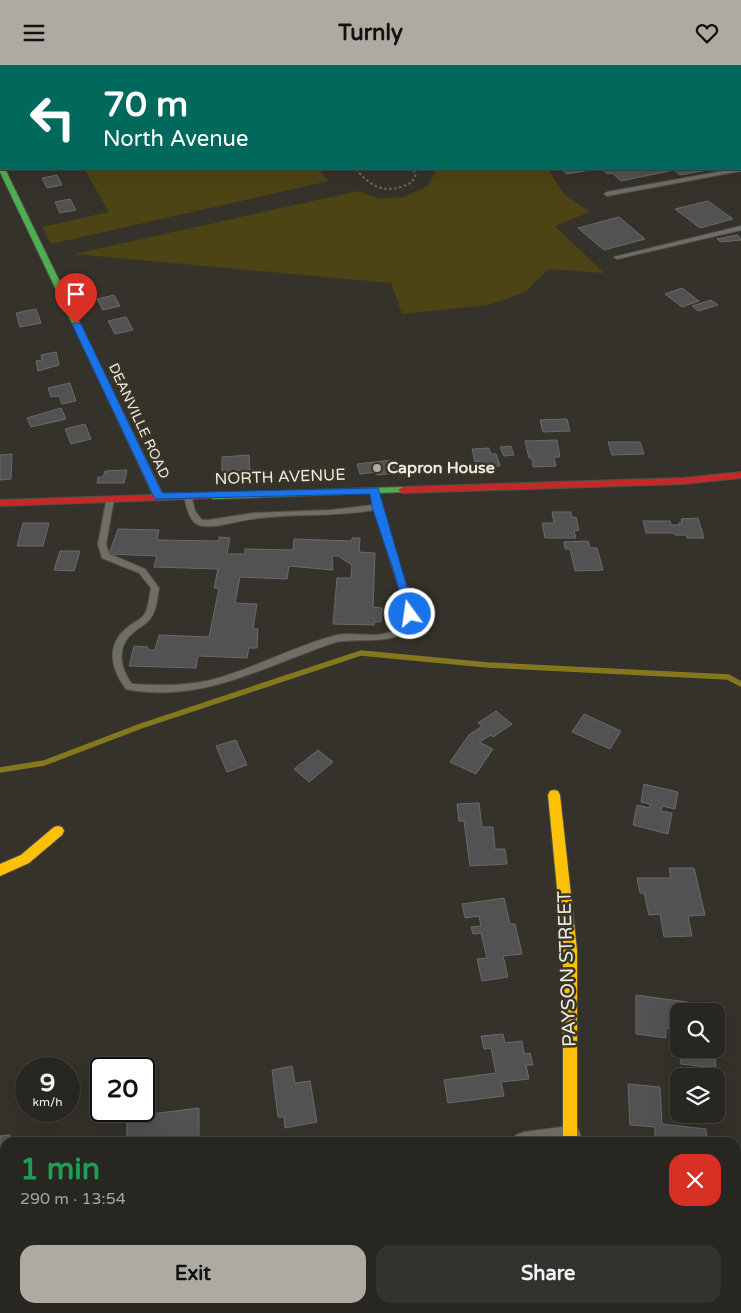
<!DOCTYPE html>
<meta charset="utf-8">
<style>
:root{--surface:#272620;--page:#33322d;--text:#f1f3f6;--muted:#a4a5a5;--line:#43433e;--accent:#acaaa1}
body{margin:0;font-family:"Varela Round",sans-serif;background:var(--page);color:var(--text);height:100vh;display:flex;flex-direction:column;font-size:19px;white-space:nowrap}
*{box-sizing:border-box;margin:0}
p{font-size:16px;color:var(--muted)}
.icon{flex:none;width:28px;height:28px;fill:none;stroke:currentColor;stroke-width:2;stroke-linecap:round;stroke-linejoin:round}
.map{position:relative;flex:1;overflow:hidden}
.side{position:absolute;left:0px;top:1072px;width:741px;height:176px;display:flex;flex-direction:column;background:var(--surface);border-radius:15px 15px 0 0;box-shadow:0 5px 20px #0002,0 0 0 1px var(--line)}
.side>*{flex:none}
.top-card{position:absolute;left:0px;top:0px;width:741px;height:105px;box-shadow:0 5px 20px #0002,0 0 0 1px var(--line);background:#00695c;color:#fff;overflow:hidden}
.controls{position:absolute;left:670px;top:938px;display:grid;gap:10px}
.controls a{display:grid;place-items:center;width:55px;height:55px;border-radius:10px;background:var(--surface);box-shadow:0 5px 20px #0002,0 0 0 1px var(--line);font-size:25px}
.speed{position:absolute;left:15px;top:992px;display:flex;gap:10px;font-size:25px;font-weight:700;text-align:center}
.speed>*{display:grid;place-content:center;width:65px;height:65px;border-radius:50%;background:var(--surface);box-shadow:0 5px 20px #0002,0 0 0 1px var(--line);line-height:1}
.speed small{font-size:12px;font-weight:400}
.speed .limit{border:2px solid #111;border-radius:8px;background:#fff;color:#111}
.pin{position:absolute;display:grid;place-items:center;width:42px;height:42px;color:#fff;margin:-51px -21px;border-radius:50% 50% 50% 0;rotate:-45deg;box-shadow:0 0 5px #0007}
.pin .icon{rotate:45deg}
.me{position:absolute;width:55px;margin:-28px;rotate:346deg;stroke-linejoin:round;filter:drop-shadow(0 0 4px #0008)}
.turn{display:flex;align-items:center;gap:18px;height:105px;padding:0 20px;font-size:22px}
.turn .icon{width:65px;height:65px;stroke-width:2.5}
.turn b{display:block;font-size:35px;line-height:42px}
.round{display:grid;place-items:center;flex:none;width:52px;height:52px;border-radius:15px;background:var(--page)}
.summary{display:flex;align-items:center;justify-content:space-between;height:85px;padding:0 20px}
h1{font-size:30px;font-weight:700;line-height:38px;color:#1e9e55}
.cta{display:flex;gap:10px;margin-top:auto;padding:10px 20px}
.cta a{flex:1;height:58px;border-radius:15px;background:var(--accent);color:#111;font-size:20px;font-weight:700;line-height:58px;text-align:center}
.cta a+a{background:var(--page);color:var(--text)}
header{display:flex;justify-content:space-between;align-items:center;height:65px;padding:0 20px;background:var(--accent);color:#111;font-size:22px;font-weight:700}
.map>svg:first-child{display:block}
</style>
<header><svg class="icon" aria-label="menu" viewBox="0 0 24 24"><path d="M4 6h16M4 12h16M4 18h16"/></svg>Turnly<svg class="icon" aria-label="heart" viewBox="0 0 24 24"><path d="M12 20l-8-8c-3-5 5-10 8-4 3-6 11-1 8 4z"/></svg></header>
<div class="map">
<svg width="741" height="1248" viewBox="0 0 741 1248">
<rect width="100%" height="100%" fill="#34322a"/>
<!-- green -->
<g fill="#4c4414">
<polygon points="84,104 318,104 329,116 51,179 42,162 109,147"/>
<polygon points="447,104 548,104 564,129 590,147 555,161 604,208 549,204 525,227 488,240 402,249 391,218 74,189 358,126 380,134 404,132 428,121 435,106"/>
</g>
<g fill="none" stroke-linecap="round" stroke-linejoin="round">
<!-- stream -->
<polyline stroke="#85771e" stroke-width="5.5" points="0,705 44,698 141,661 361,588 488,600 728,612 741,619"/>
</g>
<!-- building -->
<g fill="#515251" stroke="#696b6a">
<polygon points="561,104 595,104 567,109"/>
<polygon points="605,104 713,104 680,110 674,105 621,116 612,108 608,109 604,106 607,105"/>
<polygon points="57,110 62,120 47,123 42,113"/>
<polygon points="70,134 76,145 60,148 55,137"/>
<polygon points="708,136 733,154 700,163 675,144"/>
<polygon points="619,152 645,174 604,185 578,163"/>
<polygon points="738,170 741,175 721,177 717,174"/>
<polygon points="682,223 699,236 682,242 665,229"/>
<polygon points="114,230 120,241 103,245 97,234"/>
<polygon points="711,235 718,240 698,246 692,241"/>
<polygon points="36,244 41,258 20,262 16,248"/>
<polygon points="126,252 133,265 115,269 108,256"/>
<polygon points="56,287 59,300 38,306 36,296 42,295 41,290"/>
<polygon points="70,318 76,336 62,339 59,331 51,332 48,323"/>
<polygon points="61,343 66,354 31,362 27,353"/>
<polygon points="567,354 570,366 543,367 540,355"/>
<polygon points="85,359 91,374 71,379 65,364"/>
<polygon points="557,375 560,392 554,392 556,401 533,402 532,393 529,393 525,376"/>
<polygon points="608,377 640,377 644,389 612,390"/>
<polygon points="511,381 514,390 504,391 500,382"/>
<polygon points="489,383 491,389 496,389 500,401 483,402 481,396 475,397 472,384"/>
<polygon points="12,389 11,414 0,415 0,390"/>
<polygon points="249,390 250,405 222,406 222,392"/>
<polygon points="392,395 396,408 377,410 376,407 360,409 357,399"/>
<polygon points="127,405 124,418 97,418 98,412 103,412 105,406"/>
<polygon points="552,447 571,447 572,453 576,452 579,465 574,466 576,473 545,473 542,458 554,458"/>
<polygon points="698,453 704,473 687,473 686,470 675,470 674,468 646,468 643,456 670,456 671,460 680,460 679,458 682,457 681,454"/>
<polygon points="23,458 49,458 43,481 17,481"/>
<polygon points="118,464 159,465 157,475 219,476 219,472 230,473 227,489 245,489 245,484 293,485 294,474 352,476 352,473 360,473 359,487 375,488 373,542 382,543 381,557 374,557 374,560 333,559 337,513 351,513 352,500 338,491 332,491 333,505 289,501 287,514 240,512 235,538 257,539 253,564 258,564 257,583 249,583 247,593 198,591 196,603 129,601 134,581 148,582 148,585 155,585 159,570 209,572 219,523 214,523 218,504 154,502 157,491 109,489"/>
<polygon points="588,476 590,483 597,483 603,505 575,506 570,484 565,484 564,477"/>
<polygon points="60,486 80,486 74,506 54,505"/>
<polygon points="496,646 512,659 493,672 491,670 479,677 493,684 476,709 450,697 469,670 482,661 478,658"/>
<polygon points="584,649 621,666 610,684 572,667"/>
<polygon points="236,675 247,700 227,707 216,681"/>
<polygon points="318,685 333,697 309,717 294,704"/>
<polygon points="644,719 678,727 675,744 662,741 661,746 672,748 668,769 633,760 637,740 649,743 650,739 641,737"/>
<polygon points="479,738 482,762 493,762 495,784 505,784 507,799 470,801 464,756 459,756 457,739"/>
<polygon points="669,803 694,803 705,850 688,851 692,871 664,872 660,849 649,850 644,828 640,828 637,813 671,813"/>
<polygon points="504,833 510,859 515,859 522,889 503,891 508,912 482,916 477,894 487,893 481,868 473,869 471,862 481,861 479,851 465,853 462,839"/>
<polygon points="636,930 687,937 687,946 679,946 679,961 675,961 675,964 666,963 666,973 636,969"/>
<polygon points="503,969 505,978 522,976 524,989 530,988 533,1000 526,1000 529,1014 501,1017 504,1031 448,1038 444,1015 496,1008 491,983 484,984 481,971"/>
<polygon points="680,984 715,984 716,1003 681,999"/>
<polygon points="292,1001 295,1018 310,1016 317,1057 285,1063 284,1052 278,1052 272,1005"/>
<polygon points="628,1019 660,1022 662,1059 706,1064 707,1078 655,1076 655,1062 630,1060"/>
<polygon points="199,1043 199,1072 157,1077 157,1073 127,1077 127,1052"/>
<polygon points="10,1070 9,1078 5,1078 5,1101 0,1102 0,1071"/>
<polygon points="42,1244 107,1244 107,1246 42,1248"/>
<polygon points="644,1244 699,1244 700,1248 644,1248"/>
</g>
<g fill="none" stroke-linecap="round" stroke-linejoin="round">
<defs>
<g id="lane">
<polygon points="251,0 256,0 256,1 252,1"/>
<polygon points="741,102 741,106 607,131 604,129 607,127 734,104 740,104"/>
<polygon points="741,161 741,165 617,194 614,192"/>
<path d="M372,424H378L379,426L381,442L412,539C418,587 364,571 336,577C275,597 214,632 149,627C141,626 133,626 126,624C111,604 105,580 128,562C133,558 140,555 144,550C149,543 149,532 151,523L139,508L102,493L98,479L107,432H113L114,434L106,479L109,489L145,504L159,523C157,533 157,545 150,554C146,559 140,562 135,566C116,580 119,602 132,619C159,621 185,621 211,615C254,604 294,581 337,570C355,566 377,575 394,565C404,560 405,550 404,539L374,445C330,453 285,447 241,456C230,458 209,464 199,460C189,457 186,440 184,431L185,429H191L195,446L202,455H208L254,448L331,445L373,440L371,426Z"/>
</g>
<g id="street">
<rect x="740" y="55" width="1" height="6"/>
<polygon points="570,1061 578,1064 581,1072 579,1078 513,1078 516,1070 524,1067"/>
<polygon points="5,1134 5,1156 0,1157 0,1135"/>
<rect x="561" y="1244" width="24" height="4"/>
</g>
<g id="fast">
<polygon points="0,102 5,104 91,281 90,283 84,283 83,281 0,107"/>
<polygon points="403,422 408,425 406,427 213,434 208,431 213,428"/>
</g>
<g id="slow">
<polygon points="346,0 354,0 355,1 347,1"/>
<polygon points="87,278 91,281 164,432 162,434 156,434 154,432 83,281"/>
<polygon points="554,725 558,726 560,730 577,885 577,1078 563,1078 563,885 548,730 550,726"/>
<polygon points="58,761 62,762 64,766 62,770 29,798 0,811 0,799 21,790 54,762"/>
</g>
<g id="jam">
<polygon points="741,407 741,413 683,419 403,428 398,425 403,422 683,413"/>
<polygon points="213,428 218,431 216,433 0,441 0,435"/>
</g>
</defs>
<!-- lane casing -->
<use href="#lane" stroke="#525049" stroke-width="2"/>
<!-- street casing -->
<use href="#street" stroke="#525049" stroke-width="2"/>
<!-- fast casing -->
<use href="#fast" stroke="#525049" stroke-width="2"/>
<!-- slow casing -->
<use href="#slow" stroke="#525049" stroke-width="2"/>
<!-- jam casing -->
<use href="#jam" stroke="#525049" stroke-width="2"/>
<!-- path -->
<path stroke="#6a6a65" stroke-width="2" stroke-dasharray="2.5 2.5" stroke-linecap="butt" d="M356,104C372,124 389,130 412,117L416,109L413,104"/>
<!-- lane -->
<use href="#lane" fill="#6e6d66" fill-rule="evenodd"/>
<!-- street -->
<use href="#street" fill="#6e6d66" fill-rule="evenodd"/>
<!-- fast -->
<use href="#fast" fill="#4caf50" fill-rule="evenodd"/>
<!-- slow -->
<use href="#slow" fill="#ffc107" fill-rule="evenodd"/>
<!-- jam -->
<use href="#jam" fill="#c62828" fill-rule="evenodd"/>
</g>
<!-- route -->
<polygon fill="#1a73e8" stroke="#114b97" points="76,257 81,259 162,428 378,423 415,549 414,552 406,552 405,549 395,510 372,442 370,429 155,434 72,259"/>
<!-- markers -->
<circle fill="#acaaa1" stroke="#383526" stroke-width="2" cx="377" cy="403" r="5"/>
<g text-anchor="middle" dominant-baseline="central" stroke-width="5" stroke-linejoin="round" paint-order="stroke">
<!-- far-street labels -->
<g font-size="14" fill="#ecebe1" stroke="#383526">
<text transform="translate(139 356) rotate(65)">DEANVILLE ROAD</text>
</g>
<!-- poi labels -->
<g font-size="16" font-weight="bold" fill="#ecebe1" stroke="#383526" text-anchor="start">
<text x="387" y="403">Capron House</text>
</g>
<!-- street labels -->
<g font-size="16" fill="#ecebe1" stroke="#383526">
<text transform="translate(280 412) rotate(-2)">NORTH AVENUE</text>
</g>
<!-- near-street labels -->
<g font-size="19" fill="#ecebe1" stroke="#383526">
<text transform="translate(567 904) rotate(-92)">PAYSON STREET</text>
</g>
</g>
</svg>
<div class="controls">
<a><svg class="icon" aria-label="search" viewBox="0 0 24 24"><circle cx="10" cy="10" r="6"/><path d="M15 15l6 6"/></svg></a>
<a><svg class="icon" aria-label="layers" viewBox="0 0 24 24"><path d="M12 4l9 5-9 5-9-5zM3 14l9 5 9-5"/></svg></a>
</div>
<div class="speed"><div>9<small>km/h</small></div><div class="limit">20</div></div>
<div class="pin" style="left:76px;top:259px;background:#d93025"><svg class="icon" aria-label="arrive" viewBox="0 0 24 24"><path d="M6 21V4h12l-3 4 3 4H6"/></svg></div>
<svg class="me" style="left:410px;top:549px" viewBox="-20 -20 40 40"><circle r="17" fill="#1a73e8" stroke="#fff" stroke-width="3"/><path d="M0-11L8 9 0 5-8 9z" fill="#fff"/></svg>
<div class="top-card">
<div class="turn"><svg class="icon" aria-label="left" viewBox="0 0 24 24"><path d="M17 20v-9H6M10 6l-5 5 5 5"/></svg><div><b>70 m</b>North Avenue</div></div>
</div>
<section class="side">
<div class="summary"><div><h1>1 min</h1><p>290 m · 13:54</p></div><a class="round" style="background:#d93025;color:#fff"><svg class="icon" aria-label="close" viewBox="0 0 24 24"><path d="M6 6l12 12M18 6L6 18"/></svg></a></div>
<div class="cta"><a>Exit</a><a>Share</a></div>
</section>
</div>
